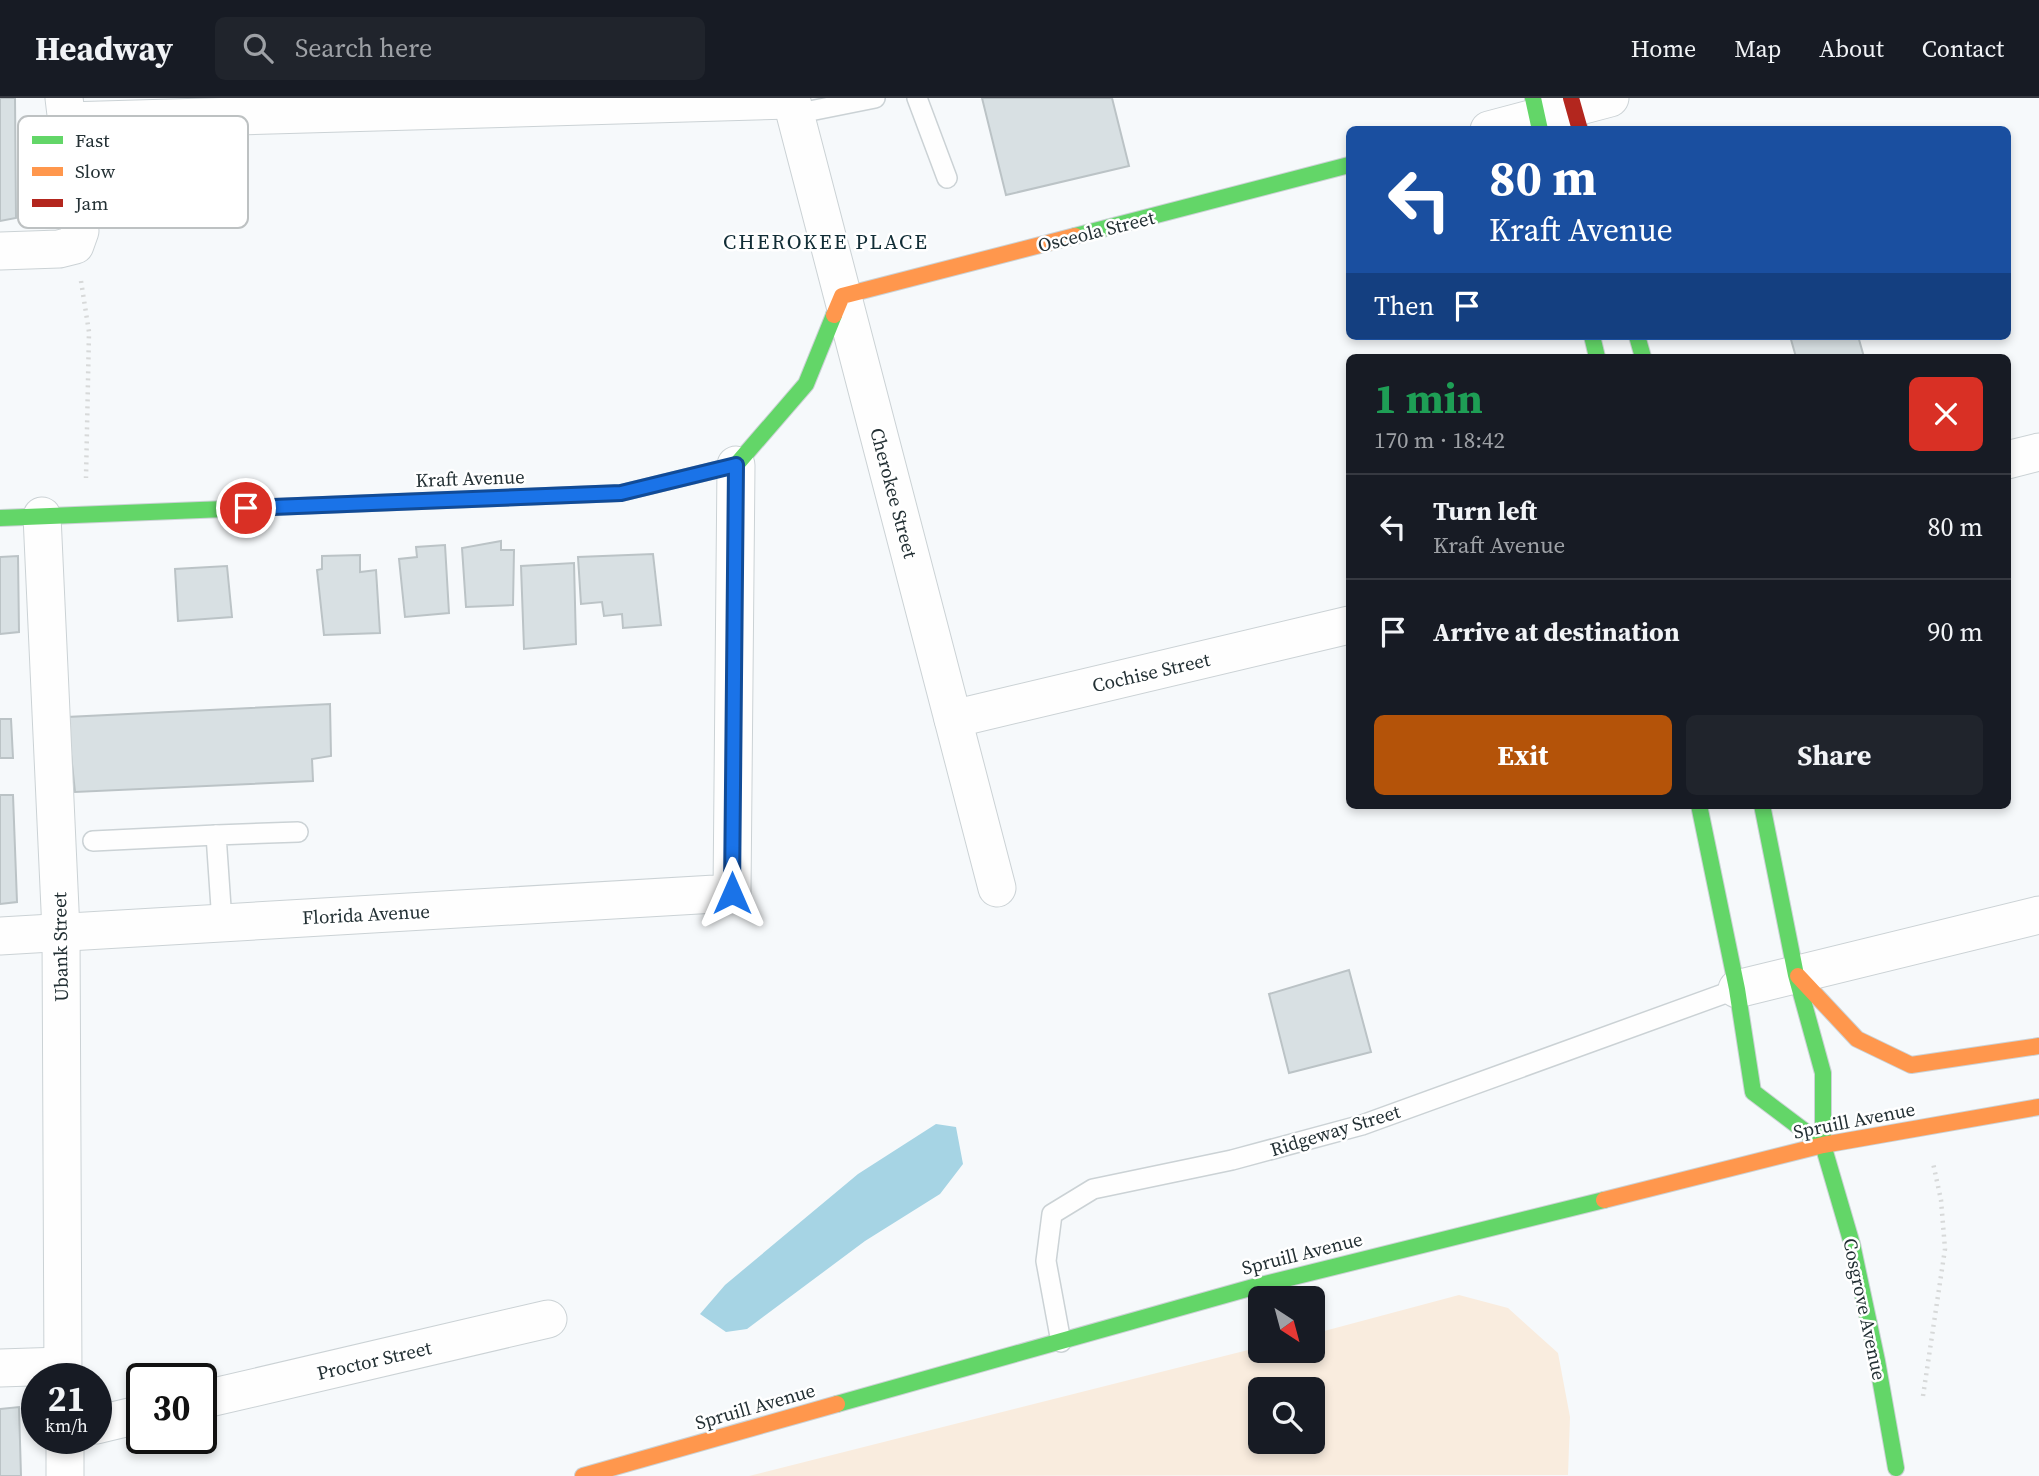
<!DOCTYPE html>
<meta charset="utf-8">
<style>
:root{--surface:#171b24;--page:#20242c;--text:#f1f3f6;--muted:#9ea1a6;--line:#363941;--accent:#b45309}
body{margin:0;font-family:"Source Serif 4",serif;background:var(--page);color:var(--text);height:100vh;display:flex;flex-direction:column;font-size:26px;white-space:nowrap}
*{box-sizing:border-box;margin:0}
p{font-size:23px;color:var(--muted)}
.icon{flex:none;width:38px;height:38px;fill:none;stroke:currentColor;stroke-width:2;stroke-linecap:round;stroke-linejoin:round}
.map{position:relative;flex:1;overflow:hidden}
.details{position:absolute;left:1346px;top:256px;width:665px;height:455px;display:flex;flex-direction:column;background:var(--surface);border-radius:10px;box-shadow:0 4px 10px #0003}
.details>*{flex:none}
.top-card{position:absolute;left:1346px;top:28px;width:665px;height:214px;border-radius:10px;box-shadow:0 4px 10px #0003;background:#1a4fa0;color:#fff;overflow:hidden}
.needle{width:46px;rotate:144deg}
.tools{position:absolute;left:1248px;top:1188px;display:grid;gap:14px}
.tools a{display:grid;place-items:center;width:77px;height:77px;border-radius:10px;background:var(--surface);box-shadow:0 4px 10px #0003;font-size:35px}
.speed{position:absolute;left:21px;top:1265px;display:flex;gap:14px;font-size:35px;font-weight:700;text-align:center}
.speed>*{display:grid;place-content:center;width:91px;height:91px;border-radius:50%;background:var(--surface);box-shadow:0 4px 10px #0003;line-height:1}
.speed small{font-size:18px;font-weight:400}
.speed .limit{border:4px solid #111;border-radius:10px;background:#fff;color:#111}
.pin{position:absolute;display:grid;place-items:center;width:60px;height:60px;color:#fff;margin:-30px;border:4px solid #fff;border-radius:50%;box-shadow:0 2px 7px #0007}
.me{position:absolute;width:77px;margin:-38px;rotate:0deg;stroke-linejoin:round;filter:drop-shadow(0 0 5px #0008)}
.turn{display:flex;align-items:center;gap:24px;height:147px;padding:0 28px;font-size:32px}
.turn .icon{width:91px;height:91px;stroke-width:2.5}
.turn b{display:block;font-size:49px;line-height:60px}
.then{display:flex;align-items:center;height:66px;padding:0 28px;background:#0003;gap:14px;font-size:26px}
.round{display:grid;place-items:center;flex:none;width:74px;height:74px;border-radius:10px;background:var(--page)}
.summary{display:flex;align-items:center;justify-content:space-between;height:119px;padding:0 28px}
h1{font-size:42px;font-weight:700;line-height:52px;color:#1e9e55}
.primary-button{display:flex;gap:14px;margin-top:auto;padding:14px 28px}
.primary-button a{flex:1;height:80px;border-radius:10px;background:var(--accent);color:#fff;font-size:28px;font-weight:700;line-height:80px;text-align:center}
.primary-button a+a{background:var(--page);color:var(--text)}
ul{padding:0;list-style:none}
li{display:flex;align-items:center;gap:21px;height:105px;padding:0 28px;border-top:2px solid var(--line)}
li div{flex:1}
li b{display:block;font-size:26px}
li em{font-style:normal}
header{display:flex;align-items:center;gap:42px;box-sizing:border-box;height:98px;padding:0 35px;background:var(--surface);border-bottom:2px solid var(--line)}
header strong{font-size:33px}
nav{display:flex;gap:38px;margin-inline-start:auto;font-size:24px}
.search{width:490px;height:63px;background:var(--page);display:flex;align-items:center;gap:18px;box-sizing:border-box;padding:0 24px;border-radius:10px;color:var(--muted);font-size:26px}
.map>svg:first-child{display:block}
</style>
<header>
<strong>Headway</strong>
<div class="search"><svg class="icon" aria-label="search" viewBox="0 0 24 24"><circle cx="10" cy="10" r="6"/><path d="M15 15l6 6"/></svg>Search here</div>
<nav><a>Home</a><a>Map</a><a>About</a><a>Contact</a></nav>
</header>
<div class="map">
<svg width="2039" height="1378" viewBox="0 0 2039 1378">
<rect width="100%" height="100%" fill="#f6f9fb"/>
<!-- green -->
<path fill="#f9ecde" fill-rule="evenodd" d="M1459,1197L1508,1210L1558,1255L1570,1319L1568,1377L749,1378L1260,1249V1253H1312L1313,1236ZM1260,1292H1312V1344H1260Z"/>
<!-- water -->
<polygon fill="#a6d4e4" points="936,1026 956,1029 963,1066 940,1096 865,1143 747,1231 726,1234 700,1216 725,1187 858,1076"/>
<!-- building -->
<g fill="#d8e0e3" stroke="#bbc3c6" stroke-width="2">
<polygon points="0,0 15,0 16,120 0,123"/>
<polygon points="982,0 1112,0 1129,68 1006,97"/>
<polygon points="1790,238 1858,238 1864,259 1796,259"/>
<polygon points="501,443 501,452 514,452 513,507 466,509 462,450"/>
<polygon points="445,447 449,515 405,519 399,461 417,459 416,449"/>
<polygon points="653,456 661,527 623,530 622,516 604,518 602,504 581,506 578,459"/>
<polygon points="360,457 360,474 376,472 380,535 324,537 317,472 322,471 322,458"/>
<polygon points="18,458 19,534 0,536 0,459"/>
<polygon points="574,465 576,546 524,551 521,468"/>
<polygon points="227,468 232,519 178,523 175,471"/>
<polygon points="330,606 331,658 312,661 313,683 75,694 67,619"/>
<polygon points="0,621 11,621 13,660 0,660"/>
<polygon points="0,697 13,697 17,804 0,806"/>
<polygon points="1349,872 1371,954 1289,975 1269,896"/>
<polygon points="19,1309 21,1378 0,1378 0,1311"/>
</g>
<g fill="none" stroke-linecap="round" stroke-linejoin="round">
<defs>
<g id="lane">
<polyline points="917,0 947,80"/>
<polyline points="795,16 875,0"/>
<polyline points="93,743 216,737"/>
<polyline points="222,824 216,737 298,734"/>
<polyline points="1061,1244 1046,1163 1052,1116 1093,1091 1232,1062 1362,1027 1737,891"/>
</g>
<g id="street">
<polyline points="791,0 997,790"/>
<polyline points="67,23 791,2"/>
<polyline points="1489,32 1610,0"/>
<polyline points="0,153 59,151 75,147 80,133 64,0"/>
<polyline points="2007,362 2039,354"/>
<polyline points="42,418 61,833 63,1281"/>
<polyline points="953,621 1349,527"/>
<polyline points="0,838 732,795 736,367"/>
<polyline points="1737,891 2039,817"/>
<polyline points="0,1270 62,1268"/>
<polyline points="201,1302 548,1221"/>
<polyline points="96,1327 142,1316"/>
<polyline points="65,1378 65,1340"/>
</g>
<g id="fast">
<polyline points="1533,0 1540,32"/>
<polyline points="1075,138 1349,67"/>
<polyline points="1592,238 1597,259"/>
<polyline points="1637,238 1643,259"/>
<polyline points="0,420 621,395 736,367 806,286 834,217"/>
<polyline points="1699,707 1737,891 1753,994 1823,1047"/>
<polyline points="1762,707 1796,877 1823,975 1823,1047 1852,1146 1877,1263 1896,1370"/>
<polyline points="837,1306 1257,1188 1604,1102"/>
</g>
<g id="slow">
<polyline points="834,217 842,198 1075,138"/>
<polyline points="1798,878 1857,941 1911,967 2039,948"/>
<polyline points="1604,1102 1823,1047 2039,1009"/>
<polyline points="583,1378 837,1306"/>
</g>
<polyline id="jam" points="1571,0 1580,32"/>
</defs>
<!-- lane casing -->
<use href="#lane" stroke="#cbd2d5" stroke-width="22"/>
<!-- street casing -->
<use href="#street" stroke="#cbd2d5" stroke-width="39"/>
<!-- fast casing -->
<use href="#fast" stroke="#cbd2d5" stroke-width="18"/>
<!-- slow casing -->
<use href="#slow" stroke="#cbd2d5" stroke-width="18"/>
<!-- jam casing -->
<use href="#jam" stroke="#cbd2d5" stroke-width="18"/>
<!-- path -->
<g stroke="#d7d9d9" stroke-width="4.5" stroke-dasharray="2 5" stroke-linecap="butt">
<polyline points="81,183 89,234 86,380"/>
<polyline points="1923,1298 1945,1151 1941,1102 1933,1065"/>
</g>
<!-- lane -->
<use href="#lane" stroke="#fefefe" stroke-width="19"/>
<!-- street -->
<use href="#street" stroke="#fefefe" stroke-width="37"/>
<!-- fast -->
<use href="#fast" stroke="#63d668" stroke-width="16"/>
<!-- slow -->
<use href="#slow" stroke="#ff974d" stroke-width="16"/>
<!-- jam -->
<use href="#jam" stroke="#b3261e" stroke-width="16"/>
</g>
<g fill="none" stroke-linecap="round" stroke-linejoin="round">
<defs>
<polyline id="route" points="246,410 621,395 736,367 732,795"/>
</defs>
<!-- route casing -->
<use href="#route" stroke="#114b97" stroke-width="18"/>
<!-- route -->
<use href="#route" stroke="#1a73e8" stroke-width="12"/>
</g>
<g text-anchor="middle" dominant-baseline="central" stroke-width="5" stroke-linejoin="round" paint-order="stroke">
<!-- street labels -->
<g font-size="19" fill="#233034" stroke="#fff">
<text transform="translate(1096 133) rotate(-14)">Osceola Street</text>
<text transform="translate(470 380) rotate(-2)">Kraft Avenue</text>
<text transform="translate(894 395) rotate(75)">Cherokee Street</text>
<text transform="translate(1151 574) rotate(-13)">Cochise Street</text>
<text transform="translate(366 816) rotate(-3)">Florida Avenue</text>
<text transform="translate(60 849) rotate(-91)">Ubank Street</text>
<text transform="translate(1854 1022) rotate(-11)">Spruill Avenue</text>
<text transform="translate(1335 1032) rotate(-17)">Ridgeway Street</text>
<text transform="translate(1302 1155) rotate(-14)">Spruill Avenue</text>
<text transform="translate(1865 1211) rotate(78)">Cosgrove Avenue</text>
<text transform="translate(374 1262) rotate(-13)">Proctor Street</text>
<text transform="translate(755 1308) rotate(-16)">Spruill Avenue</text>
</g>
<!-- neighbourhood labels -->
<g font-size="21" letter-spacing="2" fill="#112d36" stroke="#fff">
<text x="826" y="143">CHEROKEE PLACE</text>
</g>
</g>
<!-- legend -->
<rect x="18" y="18" width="230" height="112" rx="10" fill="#fff" stroke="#bdc1c2" stroke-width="2"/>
<rect x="32" y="38" width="31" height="8" fill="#63d668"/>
<rect x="32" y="69" width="31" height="9" fill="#ff974d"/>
<rect x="32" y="101" width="31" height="8" fill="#b3261e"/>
<g font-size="19" fill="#233034">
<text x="75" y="49">Fast</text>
<text x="75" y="80">Slow</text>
<text x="75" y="112">Jam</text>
</g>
</svg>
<div class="tools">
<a><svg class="needle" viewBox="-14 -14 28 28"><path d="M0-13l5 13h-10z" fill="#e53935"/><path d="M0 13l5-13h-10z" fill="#9ea1a6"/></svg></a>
<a><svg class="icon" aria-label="search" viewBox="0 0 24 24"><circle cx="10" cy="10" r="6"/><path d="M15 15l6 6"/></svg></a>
</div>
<div class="speed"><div>21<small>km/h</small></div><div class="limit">30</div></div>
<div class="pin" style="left:246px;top:410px;background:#d93025"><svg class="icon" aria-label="arrive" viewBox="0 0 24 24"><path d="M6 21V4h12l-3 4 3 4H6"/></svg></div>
<svg class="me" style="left:732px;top:795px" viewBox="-20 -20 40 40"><path d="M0-17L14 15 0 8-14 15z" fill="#1a73e8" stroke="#fff" stroke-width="4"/></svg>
<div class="top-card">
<div class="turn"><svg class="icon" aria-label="left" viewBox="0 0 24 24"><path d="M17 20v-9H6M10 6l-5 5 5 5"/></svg><div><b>80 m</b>Kraft Avenue</div></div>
<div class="then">Then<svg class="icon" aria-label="arrive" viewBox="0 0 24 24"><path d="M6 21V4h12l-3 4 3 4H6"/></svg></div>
</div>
<section class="details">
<div class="summary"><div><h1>1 min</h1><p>170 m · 18:42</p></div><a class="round" style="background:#d93025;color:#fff"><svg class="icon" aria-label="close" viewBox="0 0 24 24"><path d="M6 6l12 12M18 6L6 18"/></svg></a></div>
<ul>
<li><svg class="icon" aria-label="left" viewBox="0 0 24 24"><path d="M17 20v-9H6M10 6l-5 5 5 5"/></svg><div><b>Turn left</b><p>Kraft Avenue</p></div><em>80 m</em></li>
<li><svg class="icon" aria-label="arrive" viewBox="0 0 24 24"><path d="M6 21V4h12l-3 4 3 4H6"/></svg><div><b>Arrive at destination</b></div><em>90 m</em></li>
</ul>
<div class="primary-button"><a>Exit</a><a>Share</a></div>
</section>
</div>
